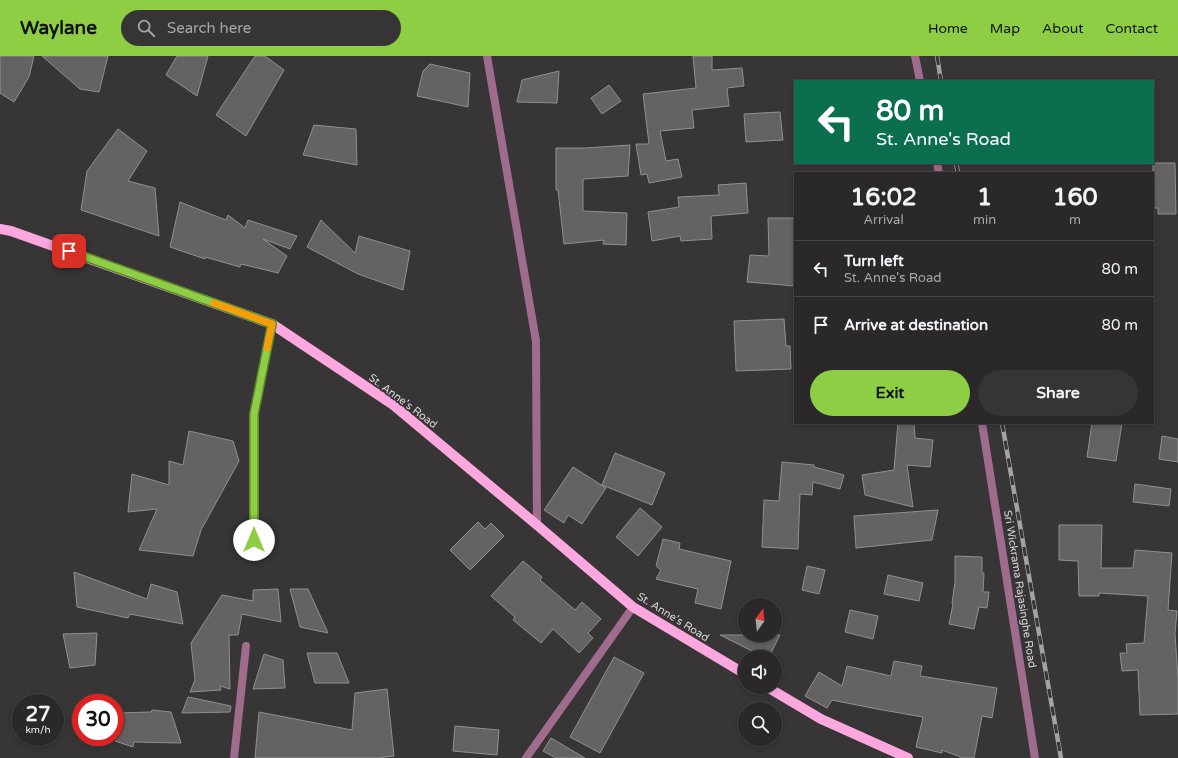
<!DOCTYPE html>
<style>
:root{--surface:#2a2829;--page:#363435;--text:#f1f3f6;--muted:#a5a6a8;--line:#464446;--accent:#8dce45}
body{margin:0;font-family:"Varela Round",sans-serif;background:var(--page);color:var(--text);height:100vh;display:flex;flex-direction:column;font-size:15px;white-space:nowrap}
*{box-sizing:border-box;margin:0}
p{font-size:13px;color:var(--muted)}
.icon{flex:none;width:22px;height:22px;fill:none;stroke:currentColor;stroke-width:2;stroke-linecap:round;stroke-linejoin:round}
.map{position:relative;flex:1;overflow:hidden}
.drawer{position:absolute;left:794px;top:116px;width:360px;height:252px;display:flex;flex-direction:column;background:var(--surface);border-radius:0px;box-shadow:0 2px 6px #0003,0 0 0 1px var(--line)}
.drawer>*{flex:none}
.top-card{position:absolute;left:794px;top:24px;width:360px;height:84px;border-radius:0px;box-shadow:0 2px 6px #0003,0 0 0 1px var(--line);background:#0b6e4f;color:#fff;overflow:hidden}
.needle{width:26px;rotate:15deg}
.buttons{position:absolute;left:738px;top:542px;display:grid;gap:8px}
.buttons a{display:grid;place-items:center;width:44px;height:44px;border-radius:50%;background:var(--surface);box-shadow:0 2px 6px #0003,0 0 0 1px var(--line);font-size:20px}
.speed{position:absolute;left:12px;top:638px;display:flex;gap:8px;font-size:20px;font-weight:700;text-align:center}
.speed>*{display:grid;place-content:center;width:52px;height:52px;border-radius:50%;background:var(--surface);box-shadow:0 2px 6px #0003,0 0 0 1px var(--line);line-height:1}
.speed small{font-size:10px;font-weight:400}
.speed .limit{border:6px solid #d22;background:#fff;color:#111}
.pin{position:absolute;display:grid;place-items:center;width:34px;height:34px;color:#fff;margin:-17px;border-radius:8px;box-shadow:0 2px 6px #0006}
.me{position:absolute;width:44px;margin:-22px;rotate:0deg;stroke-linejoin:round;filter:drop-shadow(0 0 3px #0008)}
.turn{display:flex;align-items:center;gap:14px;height:84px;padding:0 16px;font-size:18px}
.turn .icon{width:52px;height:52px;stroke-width:2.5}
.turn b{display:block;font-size:28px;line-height:34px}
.eta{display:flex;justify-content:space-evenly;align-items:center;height:68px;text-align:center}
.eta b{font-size:24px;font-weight:800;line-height:28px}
.primary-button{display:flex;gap:8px;margin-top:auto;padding:8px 16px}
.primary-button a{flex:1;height:46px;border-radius:24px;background:var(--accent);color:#111;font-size:16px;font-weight:800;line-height:46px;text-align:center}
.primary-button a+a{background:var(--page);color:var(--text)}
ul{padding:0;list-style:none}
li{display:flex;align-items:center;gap:12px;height:56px;padding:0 16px;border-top:1px solid var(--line)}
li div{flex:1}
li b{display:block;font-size:15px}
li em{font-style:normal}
header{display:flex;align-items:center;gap:24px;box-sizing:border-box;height:56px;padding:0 20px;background:var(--accent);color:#111}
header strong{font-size:19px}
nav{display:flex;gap:22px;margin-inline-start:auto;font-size:14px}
.search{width:280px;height:36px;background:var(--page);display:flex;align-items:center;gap:10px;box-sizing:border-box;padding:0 14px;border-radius:22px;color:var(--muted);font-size:15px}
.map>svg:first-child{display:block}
</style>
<header>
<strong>Waylane</strong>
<div class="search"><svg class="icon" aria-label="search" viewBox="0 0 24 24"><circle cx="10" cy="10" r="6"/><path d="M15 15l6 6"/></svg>Search here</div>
<nav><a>Home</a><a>Map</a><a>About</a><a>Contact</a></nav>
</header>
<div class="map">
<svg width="1178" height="702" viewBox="0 0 1178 702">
<rect width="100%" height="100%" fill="#383537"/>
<!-- building -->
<g fill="#656264" stroke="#938f91">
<polygon points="0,0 34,0 29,21 14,46 0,37"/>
<polygon points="42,0 108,0 99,36 80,33"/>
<polygon points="177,0 208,0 197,40 166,19"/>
<polygon points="255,0 265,0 284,14 246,80 216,59"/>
<polygon points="693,0 712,0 712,14 742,12 744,30 727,32 729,50 692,54 694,72 660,75 666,105 678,103 682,121 649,127 647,118 641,119 636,88 649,88 643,38 696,32"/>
<polygon points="430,8 470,17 468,51 417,40 423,15"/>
<polygon points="559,15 557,47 517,46 522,24"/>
<polygon points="609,29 621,45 602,58 591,42"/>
<polygon points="780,56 783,84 746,86 744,58"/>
<polygon points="314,69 356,73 357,109 303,99"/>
<polygon points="118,73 147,95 128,125 155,132 159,180 81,154 87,115"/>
<polygon points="630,89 628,120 583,123 583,155 627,157 626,189 603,188 604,184 564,188 558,134 556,134 556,92 585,92"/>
<polygon points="1153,107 1175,107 1176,158 1158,158 1158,152 1153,152"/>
<polygon points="746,127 748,157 711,160 712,183 681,185 680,180 652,185 648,156 679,151 678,141 719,139 718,129"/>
<polygon points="180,146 226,164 228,159 245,172 248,164 297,180 290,193 263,183 287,200 278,217 241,208 240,211 205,201 205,203 170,191"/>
<polygon points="768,162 795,162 795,230 747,226 750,199 769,200"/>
<polygon points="321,164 355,197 359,180 410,195 403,234 358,218 307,191"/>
<polygon points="784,263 786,290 790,290 791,313 736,315 734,265"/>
<polygon points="898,367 914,367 915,382 933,384 930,411 907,409 913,451 865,439 862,419 894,414"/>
<polygon points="1092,367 1122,367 1116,405 1087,401"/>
<polygon points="189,375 233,385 239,405 201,474 193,500 139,494 157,453 128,456 132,418 169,429 169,405 183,409"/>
<polygon points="1162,380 1178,383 1178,406 1159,403"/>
<polygon points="615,397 665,417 652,449 602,429"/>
<polygon points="782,406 814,409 814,411 844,419 840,433 813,426 812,439 800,438 798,493 762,491 764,444 779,445"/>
<polygon points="573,411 606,432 582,468 568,459 564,467 544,454"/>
<polygon points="1135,428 1171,433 1169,450 1133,446"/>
<polygon points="640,452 662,471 638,500 616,481"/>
<polygon points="938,454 932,484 856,492 854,460"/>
<polygon points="478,466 485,473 491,467 504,480 470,514 450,494"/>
<polygon points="1059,469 1102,469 1101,512 1133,512 1135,494 1172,497 1168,554 1177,555 1175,578 1178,622 1178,658 1140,659 1138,614 1122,615 1120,597 1127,597 1126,588 1144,587 1148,540 1099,537 1099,540 1079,540 1078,505 1059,504"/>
<polygon points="663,483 680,487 679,493 731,505 721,553 695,547 698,533 656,523 661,514 656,510"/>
<polygon points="955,500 982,501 982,517 984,517 983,536 989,536 987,552 979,551 974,573 949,568 953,548 952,547 955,526"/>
<polygon points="523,505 542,521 540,524 575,554 582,546 601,563 588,577 593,582 579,597 553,573 541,587 513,564 515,561 491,540"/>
<polygon points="807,510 825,514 819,538 802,534"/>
<polygon points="74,516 147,543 151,528 177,536 183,568 130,558 128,562 77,551"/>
<polygon points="888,519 923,527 919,545 884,538"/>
<polygon points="278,533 281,566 242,558 238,579 229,579 230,633 220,630 221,634 190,636 195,624 191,587 222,539 253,545 253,534"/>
<polygon points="290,533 308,533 328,577 300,571"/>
<polygon points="850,554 878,560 873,583 845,576"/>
<polygon points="97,577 95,609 70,612 63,578"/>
<polygon points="720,579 780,579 769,601 764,601"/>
<polygon points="307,597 337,597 349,627 315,627"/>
<polygon points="264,598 283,604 285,632 253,633"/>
<polygon points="614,601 644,617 600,697 570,681"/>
<polygon points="894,605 922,610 920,620 997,632 992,662 982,660 974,702 963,702 942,694 942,697 916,691 923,661 877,653 832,644 827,652 805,640 819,616 842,630 847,610 891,620"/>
<polygon points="387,633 394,700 378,702 255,702 259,656 352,674 355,637"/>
<polygon points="188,641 231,650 230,656 182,657"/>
<polygon points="152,654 171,656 181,687 134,686 133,691 115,685 115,657 151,656"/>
<polygon points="455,670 499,674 497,699 453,695"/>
<polygon points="551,682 585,702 556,702 543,695"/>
</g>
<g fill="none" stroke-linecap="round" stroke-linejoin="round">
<!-- minor -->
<g stroke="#a06c8d" stroke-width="8">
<polyline points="487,0 536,285 537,469"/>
<polyline points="254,484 254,358 272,268"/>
<polyline points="234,702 246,590"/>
<polyline points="526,702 633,551"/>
</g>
<!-- tertiary -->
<g stroke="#a06c8d" stroke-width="8">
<polyline points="915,0 920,25"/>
<polyline points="937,107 939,117"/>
<polyline points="982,367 1035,702"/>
</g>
<!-- primary -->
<g stroke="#fca7de" stroke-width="10">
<polyline points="0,173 11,175 272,268 392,348 537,469 633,551 745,618"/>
<polyline points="767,631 821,663 908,702"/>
</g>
<defs>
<g id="rail">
<polyline points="937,0 941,25"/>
<polyline points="956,107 958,117"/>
<polyline points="1002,367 1061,702"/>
</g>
</defs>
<!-- rail casing -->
<use href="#rail" stroke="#a4a2a3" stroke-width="4.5"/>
<!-- rail -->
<use href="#rail" stroke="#383537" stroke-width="3" stroke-dasharray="9" stroke-linecap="butt"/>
</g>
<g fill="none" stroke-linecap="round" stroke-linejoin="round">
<defs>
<polyline id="route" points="69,195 272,268 254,358 254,484"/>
</defs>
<!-- route casing -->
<use href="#route" stroke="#5c862d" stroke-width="10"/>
<!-- route -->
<use href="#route" stroke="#8dce45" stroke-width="7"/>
<!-- slow -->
<polyline stroke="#f59e0b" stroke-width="7" points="214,247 272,268 267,292"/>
</g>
<g text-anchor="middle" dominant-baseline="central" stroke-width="3.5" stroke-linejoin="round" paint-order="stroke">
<!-- street labels -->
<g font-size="11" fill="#d7d5d6" stroke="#383537">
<text transform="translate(403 345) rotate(37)">St. Anne's Road</text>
<text transform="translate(1020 533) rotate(81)">Sri Wickrama Rajasinghe Road</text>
<text transform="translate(673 561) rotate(32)">St. Anne's Road</text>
</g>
</g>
</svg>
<div class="buttons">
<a><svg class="needle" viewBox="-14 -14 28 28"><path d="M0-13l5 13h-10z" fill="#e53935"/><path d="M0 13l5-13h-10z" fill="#a5a6a8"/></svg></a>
<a><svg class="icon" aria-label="sound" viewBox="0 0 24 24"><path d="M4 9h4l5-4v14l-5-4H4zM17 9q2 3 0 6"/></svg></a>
<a><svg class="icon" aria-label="search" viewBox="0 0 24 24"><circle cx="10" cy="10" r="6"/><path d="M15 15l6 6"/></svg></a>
</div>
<div class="speed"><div>27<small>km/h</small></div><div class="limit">30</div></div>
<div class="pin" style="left:69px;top:195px;background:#d93025"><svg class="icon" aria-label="arrive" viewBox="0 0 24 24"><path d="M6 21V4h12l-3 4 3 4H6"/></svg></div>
<svg class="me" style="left:254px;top:484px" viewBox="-20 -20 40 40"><circle r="19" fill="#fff"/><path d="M0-13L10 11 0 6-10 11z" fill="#8dce45"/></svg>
<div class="top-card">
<div class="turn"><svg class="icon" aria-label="left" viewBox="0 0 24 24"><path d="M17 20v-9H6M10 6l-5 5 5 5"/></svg><div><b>80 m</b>St. Anne's Road</div></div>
</div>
<section class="drawer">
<div class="eta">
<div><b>16:02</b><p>Arrival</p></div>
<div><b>1</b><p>min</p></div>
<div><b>160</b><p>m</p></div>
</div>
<ul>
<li><svg class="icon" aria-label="left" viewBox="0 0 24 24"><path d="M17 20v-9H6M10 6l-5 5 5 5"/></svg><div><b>Turn left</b><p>St. Anne's Road</p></div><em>80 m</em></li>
<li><svg class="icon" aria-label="arrive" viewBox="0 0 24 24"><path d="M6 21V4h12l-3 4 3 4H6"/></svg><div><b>Arrive at destination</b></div><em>80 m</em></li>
</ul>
<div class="primary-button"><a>Exit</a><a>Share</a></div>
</section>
</div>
